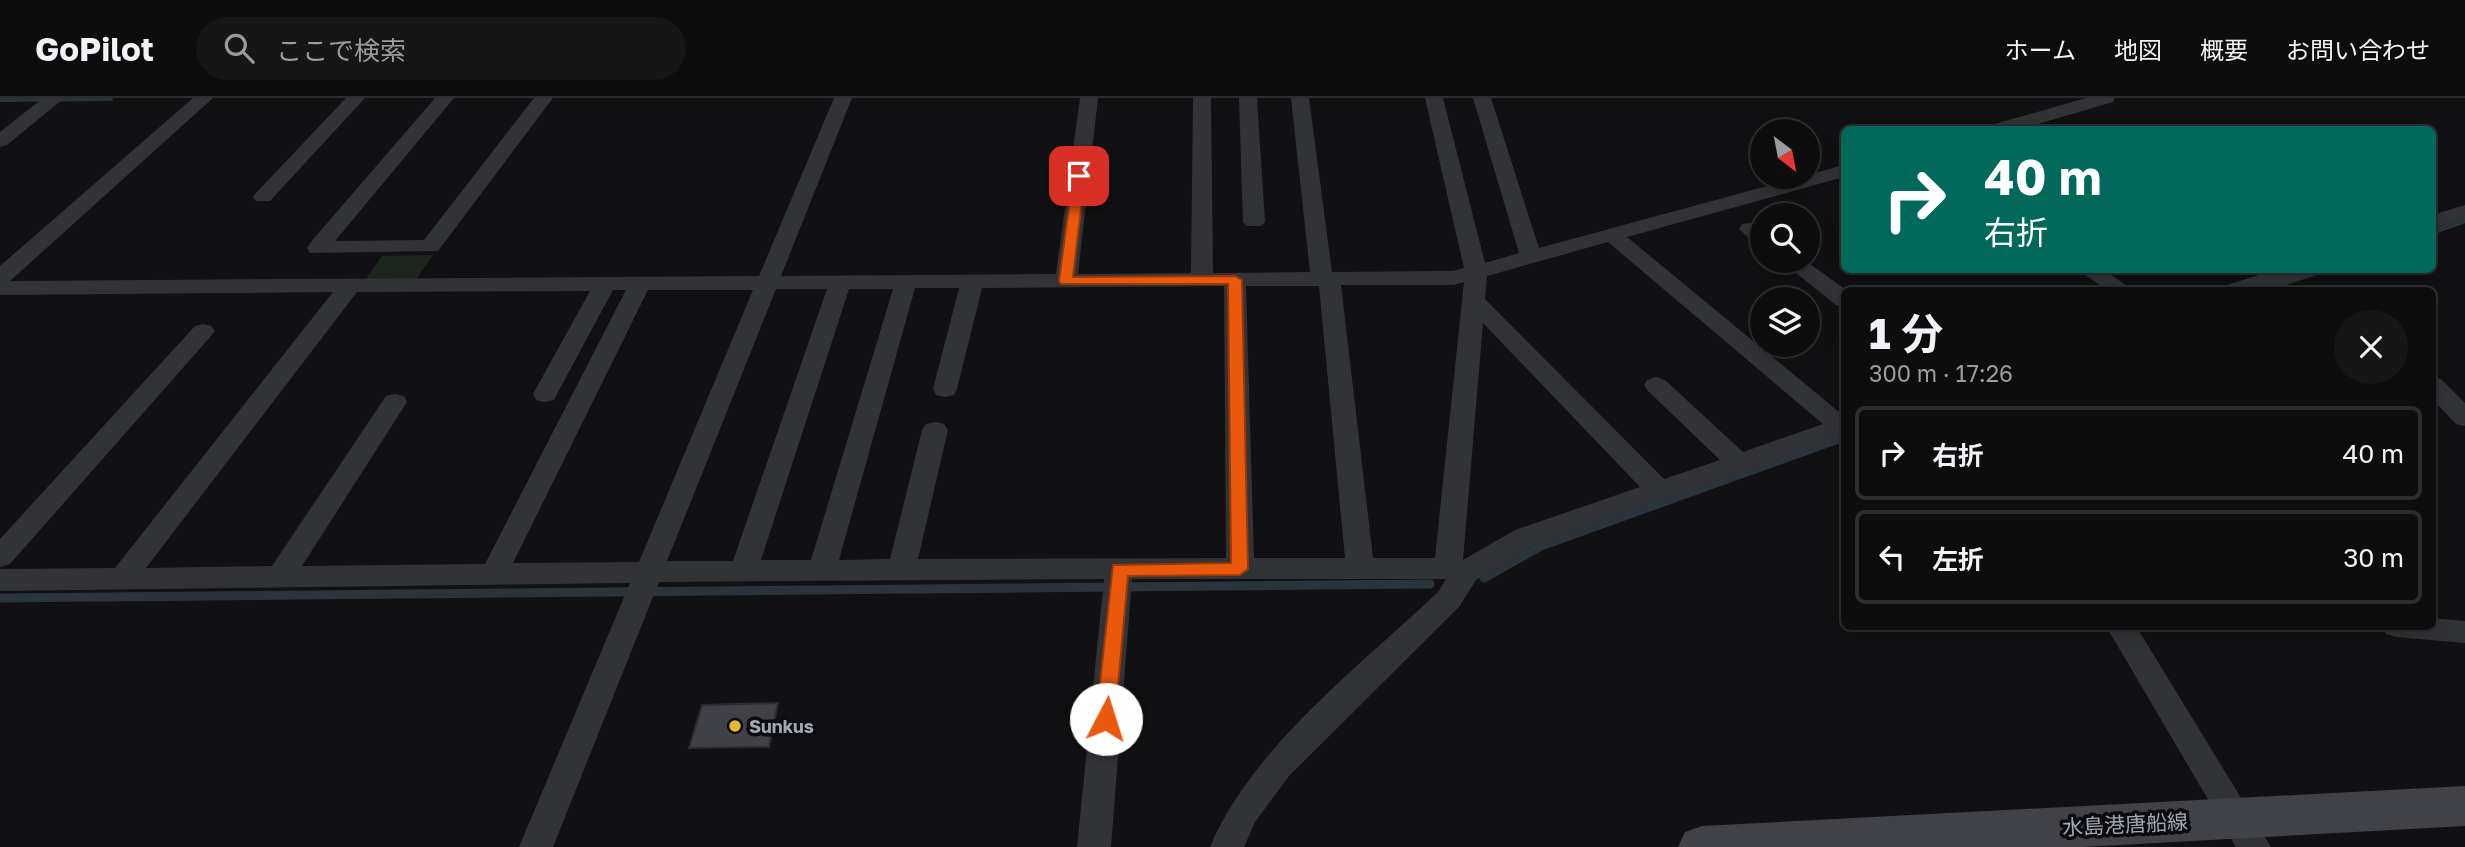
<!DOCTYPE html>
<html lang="ja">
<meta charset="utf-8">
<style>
:root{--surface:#0d0d0e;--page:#161617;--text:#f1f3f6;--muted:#9a9c9e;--line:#2d2d2e}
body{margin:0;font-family:"Golos Text","Noto Sans JP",sans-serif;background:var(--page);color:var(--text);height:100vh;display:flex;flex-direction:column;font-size:26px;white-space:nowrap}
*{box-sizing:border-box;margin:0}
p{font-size:23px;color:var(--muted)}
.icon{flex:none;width:38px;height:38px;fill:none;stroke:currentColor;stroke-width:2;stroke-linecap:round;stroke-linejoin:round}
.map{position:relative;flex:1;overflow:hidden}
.side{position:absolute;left:1841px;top:189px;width:595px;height:343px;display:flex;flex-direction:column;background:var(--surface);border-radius:10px;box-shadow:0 4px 18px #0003,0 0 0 2px var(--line)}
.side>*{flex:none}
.top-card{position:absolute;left:1841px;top:28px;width:595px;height:147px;border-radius:10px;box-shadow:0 4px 18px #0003,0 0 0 2px var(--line);background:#00695c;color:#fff;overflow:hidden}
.needle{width:46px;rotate:148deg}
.tools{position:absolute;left:1750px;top:21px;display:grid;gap:14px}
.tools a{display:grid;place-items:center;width:70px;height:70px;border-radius:50%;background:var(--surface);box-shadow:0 4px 18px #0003,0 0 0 2px var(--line);font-size:35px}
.pin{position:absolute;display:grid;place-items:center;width:60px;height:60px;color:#fff;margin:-30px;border-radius:14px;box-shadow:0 4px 10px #0006}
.me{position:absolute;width:77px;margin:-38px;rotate:5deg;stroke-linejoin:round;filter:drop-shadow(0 0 5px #0008)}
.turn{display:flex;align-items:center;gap:24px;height:147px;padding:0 28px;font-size:32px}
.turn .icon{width:91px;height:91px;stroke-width:2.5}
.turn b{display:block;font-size:49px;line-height:60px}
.round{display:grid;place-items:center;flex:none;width:74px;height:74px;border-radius:37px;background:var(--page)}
.head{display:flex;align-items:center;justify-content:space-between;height:119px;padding:0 28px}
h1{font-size:42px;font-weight:700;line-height:52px}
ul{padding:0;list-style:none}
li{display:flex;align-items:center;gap:21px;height:94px;margin:0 14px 10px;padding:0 14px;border:4px solid var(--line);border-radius:10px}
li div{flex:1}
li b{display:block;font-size:26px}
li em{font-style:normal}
header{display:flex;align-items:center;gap:42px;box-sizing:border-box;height:98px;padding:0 35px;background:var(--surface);border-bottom:2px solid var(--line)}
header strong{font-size:33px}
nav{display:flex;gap:38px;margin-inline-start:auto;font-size:24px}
.search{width:490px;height:63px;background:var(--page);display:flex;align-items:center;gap:18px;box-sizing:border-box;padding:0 24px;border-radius:38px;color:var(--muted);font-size:26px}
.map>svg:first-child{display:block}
</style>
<header>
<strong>GoPilot</strong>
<div class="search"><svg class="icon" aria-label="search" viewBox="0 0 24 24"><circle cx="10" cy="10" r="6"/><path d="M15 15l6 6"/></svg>ここで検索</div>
<nav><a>ホーム</a><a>地図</a><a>概要</a><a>お問い合わせ</a></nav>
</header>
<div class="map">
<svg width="2465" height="749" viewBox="0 0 2465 749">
<rect width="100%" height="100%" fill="#111113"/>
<!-- green -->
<polygon fill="#1e251f" points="433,157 415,183 363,185 382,158"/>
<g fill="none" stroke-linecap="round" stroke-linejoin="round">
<!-- stream-far1 -->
<g stroke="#2b333b" stroke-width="6">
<polyline points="0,1 110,0"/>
<polyline points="2432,134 2465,122"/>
<polyline points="2261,192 2323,172"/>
</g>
<!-- stream -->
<g stroke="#2b333b" stroke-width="9">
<polyline points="1484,480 1541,448 1844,339"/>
<polyline points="0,500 1430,486"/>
</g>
</g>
<!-- building -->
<polygon fill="#404146" stroke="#2c2b2f" stroke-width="2" points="778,605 769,649 689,650 702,607"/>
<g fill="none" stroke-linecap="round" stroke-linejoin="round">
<!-- minor -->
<g fill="#323337" fill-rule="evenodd">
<polygon points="43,0 64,0 7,47 0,49 0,34"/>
<path d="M193,0H213L10,183L759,178L834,0H852L781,178L1056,176L1080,0H1098L1078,176L1191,175L1193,0H1211L1213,175L1310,174L1291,0H1309L1332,174L1453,173L1464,170L1425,0H1443L1485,165L1519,155L1473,0H1491L1539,150L1844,67V79L1627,139L1844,318V337L1535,446L1476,482L1459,509L1289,678L1255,724L1244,749H1210C1252,649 1360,568 1438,494L1446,481H1132L1111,749H1077L1104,481L659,484L553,749H519L630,485L0,493V471L115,470L333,194L0,197V168ZM1608,144L1823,326L1743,354L1665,282L1656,279L1647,282L1644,287L1647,292L1720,362L1664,381L1485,201L1487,178ZM1464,184L1435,460H1373L1341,187H1454ZM1224,188L1226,460L918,461L948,332L944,326L935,324L926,326L922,332L890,461L839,462L915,190H959L933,291L936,297L945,299L954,297L957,291L982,190ZM1246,188H1319L1345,460H1254ZM776,191H827L733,463H667ZM849,191H893L811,462H761ZM613,192H626L485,466L302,468L407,304L404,298L395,296L386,298L272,468L146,470L357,194L590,193L533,296L536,302L545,304L554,302L557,296ZM648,192H753L639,464L513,465ZM1483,225L1640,389L1515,432L1463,462Z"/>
<polygon points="346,0 365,0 270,103 256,103 253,99 256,95"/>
<polygon points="435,0 454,0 335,143 424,142 534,0 553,0 438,153 310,155 307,150 310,145"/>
<polygon points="1239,0 1257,0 1265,124 1261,128 1247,128 1243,124"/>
<polygon points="2086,0 2115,0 2113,4 2018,32 1986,32 1988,28"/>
<polygon points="2465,107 2465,120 2432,130 2432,117"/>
<polygon points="1750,125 1762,130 1762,146 1754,145 1739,131 1742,126"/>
<polygon points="1781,163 1806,163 1846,192 1844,209 1836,207"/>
<polygon points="2078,172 2104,172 2133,192 2107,192"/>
<polygon points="2275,172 2307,172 2304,177 2256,192 2224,192 2227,187"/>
<polygon points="203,226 211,228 215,233 211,238 10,466 0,469 0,441 195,228"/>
<polygon points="2432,278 2441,281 2465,305 2465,328 2456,326 2432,301"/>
<polygon points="2432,520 2465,523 2465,545 2396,539 2386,536 2382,528 2432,528"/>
<polygon points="2106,528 2136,528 2271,749 2236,749"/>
</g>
<!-- secondary -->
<polygon fill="#414247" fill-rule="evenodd" points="2465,688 2465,728 2083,749 1678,749 1685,734 1702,728"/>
</g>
<!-- route -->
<polygon fill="#ea580c" stroke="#983908" stroke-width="2" points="1079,75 1085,78 1073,179 1235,178 1242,182 1248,471 1240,477 1128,478 1115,621 1113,626 1106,629 1099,626 1096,621 1113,467 1231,465 1228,186 1061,186 1059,183 1073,78"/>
<!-- markers -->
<circle fill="#e9b833" stroke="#0c0c0e" stroke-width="2.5" cx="735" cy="628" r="7"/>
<g text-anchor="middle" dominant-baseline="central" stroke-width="7" stroke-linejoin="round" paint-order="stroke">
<!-- poi labels -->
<g font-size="18" font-weight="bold" fill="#a3a7b3" stroke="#0c0c0e" text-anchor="start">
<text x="749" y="628">Sunkus</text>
</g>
<!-- near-street labels -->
<g font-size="21" fill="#a3a7b3" stroke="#0c0c0e">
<text transform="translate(2125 726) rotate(-3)">水島港唐船線</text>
</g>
</g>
</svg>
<div class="tools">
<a><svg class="needle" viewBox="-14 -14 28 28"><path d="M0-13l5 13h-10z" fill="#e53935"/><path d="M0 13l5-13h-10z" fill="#9a9c9e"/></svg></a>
<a><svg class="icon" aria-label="search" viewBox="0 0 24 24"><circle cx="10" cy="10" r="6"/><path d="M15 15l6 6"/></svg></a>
<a><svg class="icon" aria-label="layers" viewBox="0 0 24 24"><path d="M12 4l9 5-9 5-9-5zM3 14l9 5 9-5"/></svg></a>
</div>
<div class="pin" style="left:1079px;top:78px;background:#d93025"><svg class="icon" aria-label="arrive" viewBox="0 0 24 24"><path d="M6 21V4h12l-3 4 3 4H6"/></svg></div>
<svg class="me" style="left:1106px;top:621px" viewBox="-20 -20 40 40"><circle r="19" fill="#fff"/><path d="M0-13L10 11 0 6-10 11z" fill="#ea580c"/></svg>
<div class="top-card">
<div class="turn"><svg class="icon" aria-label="right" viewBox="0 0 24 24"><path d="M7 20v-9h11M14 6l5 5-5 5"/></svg><div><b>40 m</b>右折</div></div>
</div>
<section class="side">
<div class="head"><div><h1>1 分</h1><p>300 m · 17:26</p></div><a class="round"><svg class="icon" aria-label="close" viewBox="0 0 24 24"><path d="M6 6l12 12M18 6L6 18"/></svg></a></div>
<ul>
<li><svg class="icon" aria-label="right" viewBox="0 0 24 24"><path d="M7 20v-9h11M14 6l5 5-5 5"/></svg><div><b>右折</b></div><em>40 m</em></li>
<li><svg class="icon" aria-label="left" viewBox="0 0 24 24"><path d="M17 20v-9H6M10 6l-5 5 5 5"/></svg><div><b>左折</b></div><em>30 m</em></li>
</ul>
</section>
</div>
